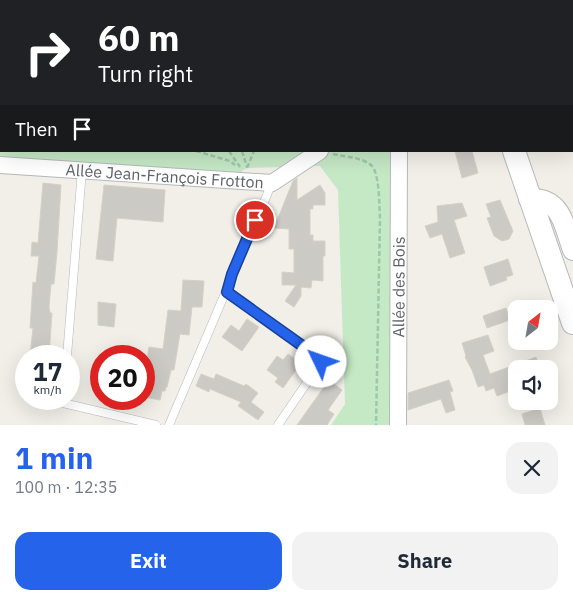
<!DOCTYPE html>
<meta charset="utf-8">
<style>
:root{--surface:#fff;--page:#f2f2f3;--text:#1f2937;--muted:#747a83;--accent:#2563eb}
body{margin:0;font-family:"IBM Plex Sans",sans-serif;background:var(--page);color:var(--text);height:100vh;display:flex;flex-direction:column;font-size:19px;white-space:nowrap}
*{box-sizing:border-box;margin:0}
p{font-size:16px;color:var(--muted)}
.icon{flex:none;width:28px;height:28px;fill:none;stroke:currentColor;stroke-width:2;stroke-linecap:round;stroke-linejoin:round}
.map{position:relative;height:425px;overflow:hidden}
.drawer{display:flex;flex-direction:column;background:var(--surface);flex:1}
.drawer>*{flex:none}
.hud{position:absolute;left:0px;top:0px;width:574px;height:152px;box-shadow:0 5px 20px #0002;background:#202124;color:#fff;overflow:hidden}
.needle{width:32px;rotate:31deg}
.controls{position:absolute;left:508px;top:300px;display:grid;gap:10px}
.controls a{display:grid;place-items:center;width:50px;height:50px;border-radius:10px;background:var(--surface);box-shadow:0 5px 20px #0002;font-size:25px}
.speed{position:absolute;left:15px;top:345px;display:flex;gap:10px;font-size:25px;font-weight:700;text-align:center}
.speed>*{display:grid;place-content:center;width:65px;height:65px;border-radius:50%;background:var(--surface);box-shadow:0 5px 20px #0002;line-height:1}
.speed small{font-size:12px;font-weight:400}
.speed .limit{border:8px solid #d22;background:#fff;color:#111}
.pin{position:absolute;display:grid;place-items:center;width:42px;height:42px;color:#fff;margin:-21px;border:2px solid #fff;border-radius:50%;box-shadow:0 1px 5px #0007}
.me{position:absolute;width:55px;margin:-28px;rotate:312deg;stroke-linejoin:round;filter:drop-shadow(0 0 4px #0008)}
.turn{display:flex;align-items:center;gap:18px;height:105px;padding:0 15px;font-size:22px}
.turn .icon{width:65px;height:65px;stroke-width:2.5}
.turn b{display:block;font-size:35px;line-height:42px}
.then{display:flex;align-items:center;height:48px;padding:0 15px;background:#0003;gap:10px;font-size:19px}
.round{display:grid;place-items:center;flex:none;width:52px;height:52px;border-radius:15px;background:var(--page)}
.head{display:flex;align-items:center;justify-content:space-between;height:85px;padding:0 15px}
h1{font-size:30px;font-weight:700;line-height:38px;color:var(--accent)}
.button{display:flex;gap:10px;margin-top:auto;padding:10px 15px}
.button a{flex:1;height:58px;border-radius:15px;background:var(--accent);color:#fff;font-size:20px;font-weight:700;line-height:58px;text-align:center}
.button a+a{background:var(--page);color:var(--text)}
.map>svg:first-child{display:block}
</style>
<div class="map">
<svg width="573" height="425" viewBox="0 0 573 425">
<rect width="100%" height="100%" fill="#f1efe8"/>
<!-- green -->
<polygon fill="#c5e8c5" points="0,0 359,0 360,1 1,1 1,151 391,151 392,425 331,425 345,404 338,190 320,166 247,168 242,171 242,174 23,159 0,156"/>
<!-- building -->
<g fill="#cccac5" stroke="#d6d1c6">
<polygon points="455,151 472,151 478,173 462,178"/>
<polygon points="297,178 297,200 320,185 325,193 325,205 313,205 313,209 310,209 310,235 313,235 313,241 325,241 325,256 323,256 323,281 312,280 311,288 301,287 301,296 294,307 285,301 296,285 282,285 282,272 294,273 294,249 289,249 289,229 274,228 293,181"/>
<polygon points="43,183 61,185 57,252 54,284 51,284 49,307 50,313 52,313 49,356 30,356 33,328 30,328 33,282 36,283 39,256 31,256 32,242 38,243"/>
<polygon points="104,185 165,190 163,222 117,218 113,261 96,259"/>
<polygon points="500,200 513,231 509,239 502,241 494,236 487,218 491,217 486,204"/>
<polygon points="462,203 467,216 454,220 465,253 450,258 442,234 430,238 425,226 438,222 437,206"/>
<polygon points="508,259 513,275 506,277 507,280 490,286 484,267"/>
<polygon points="183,280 204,281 202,307 192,307 189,335 180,334 174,370 171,370 167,387 166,387 165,391 162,391 160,400 144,397 144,379 149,347 163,349 168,310 181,311"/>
<polygon points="98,302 116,304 114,327 98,325"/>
<polygon points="506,308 510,320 487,328 483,316"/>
<polygon points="247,319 259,327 242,351 222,337 231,325 239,331"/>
<polygon points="488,335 494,351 483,355 490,374 536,357 540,369 516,369 516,389 497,396 494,388 486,391 484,385 478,387 472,370 465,357 466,356 462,343"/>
<polygon points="288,354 301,363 283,388 275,382 278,378 267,370 277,356 283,360"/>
<polygon points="201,374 214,379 216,374 244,386 246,384 258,393 251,402 264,412 258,420 238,406 241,402 210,389 209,392 196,386"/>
<polygon points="329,380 342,390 328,410 334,414 327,425 297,425"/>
<polygon points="449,380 453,391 450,392 455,410 446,413 441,399 408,410 408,393"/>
<polygon points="540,408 545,425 525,425 522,414"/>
</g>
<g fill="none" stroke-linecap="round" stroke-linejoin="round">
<defs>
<g id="service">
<polyline points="227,292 305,347 321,362 278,425"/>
<polyline points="67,356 82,170"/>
<polyline points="64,399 63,403 156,425"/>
<polyline points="169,425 272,183"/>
</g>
<g id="minor">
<polyline points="395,0 395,1"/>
<path id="s1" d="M0,165L272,183L320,151"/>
<path id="s2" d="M398,425L399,151"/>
</g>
<path id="tertiary" d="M529,199C562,197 564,226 573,250"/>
<g id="secondary">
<polyline points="464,0 464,1"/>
<polyline points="514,151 573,323"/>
</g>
</defs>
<!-- service casing -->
<use href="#service" stroke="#b5b8bc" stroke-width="9"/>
<!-- minor casing -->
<use href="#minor" stroke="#b5b8bc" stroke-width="18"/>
<!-- tertiary casing -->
<use href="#tertiary" stroke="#b5b8bc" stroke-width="22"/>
<!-- secondary casing -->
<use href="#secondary" stroke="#b6babf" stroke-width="24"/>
<!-- path -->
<g stroke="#9cc7a9" stroke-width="2.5" stroke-dasharray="5 2.5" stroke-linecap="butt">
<polyline points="113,0 114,1"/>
<polyline points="155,0 156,1"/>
<polyline points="288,1 288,0"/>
<polyline points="0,67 1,67"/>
<polyline points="196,151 230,161 235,165"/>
<polyline points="229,151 240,167"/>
<polyline points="242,151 247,167"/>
<path d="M333,154C345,157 361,157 371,165C380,173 379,206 380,218L376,425"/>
<polyline points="247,168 254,151"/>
</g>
<!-- service -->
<use href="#service" stroke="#fff" stroke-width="8"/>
<!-- minor -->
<use href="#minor" stroke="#fff" stroke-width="16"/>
<!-- tertiary -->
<use href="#tertiary" stroke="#fff" stroke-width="20"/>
<!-- secondary -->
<use href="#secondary" stroke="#fff" stroke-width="22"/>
</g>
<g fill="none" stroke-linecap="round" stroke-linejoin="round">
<defs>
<polyline id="route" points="255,220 232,274 227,292 304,347 321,362"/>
</defs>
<!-- route casing -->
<use href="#route" stroke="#184099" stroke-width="12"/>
<!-- route -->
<use href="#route" stroke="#2563eb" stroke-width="9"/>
</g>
<g text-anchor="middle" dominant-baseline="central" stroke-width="4" stroke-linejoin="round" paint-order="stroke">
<!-- street labels -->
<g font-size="16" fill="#5f6368" stroke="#fff">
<text stroke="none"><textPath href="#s1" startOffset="165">Allée Jean-François Frotton</textPath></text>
<text stroke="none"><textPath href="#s2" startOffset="138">Allée des Bois</textPath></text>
</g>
</g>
</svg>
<div class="controls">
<a><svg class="needle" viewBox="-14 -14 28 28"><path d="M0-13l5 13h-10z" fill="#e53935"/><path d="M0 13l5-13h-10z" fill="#747a83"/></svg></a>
<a><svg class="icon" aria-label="sound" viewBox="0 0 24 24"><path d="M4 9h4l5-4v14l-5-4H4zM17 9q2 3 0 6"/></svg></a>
</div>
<div class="speed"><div>17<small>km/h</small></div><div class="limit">20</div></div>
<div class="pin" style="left:255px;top:220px;background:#d93025"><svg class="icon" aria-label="arrive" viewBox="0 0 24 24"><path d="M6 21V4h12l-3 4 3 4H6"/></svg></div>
<svg class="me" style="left:321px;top:362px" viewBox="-20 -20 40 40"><circle r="19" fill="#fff"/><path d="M0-13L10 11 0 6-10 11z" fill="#2563eb"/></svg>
<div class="hud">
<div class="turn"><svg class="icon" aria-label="right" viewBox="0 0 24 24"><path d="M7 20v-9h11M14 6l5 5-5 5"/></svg><div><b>60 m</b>Turn right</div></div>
<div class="then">Then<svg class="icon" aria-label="arrive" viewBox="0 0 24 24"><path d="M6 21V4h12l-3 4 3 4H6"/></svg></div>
</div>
</div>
<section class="drawer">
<div class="head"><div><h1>1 min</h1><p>100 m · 12:35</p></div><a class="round"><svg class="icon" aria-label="close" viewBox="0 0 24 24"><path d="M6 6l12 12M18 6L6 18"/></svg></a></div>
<div class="button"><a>Exit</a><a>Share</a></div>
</section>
